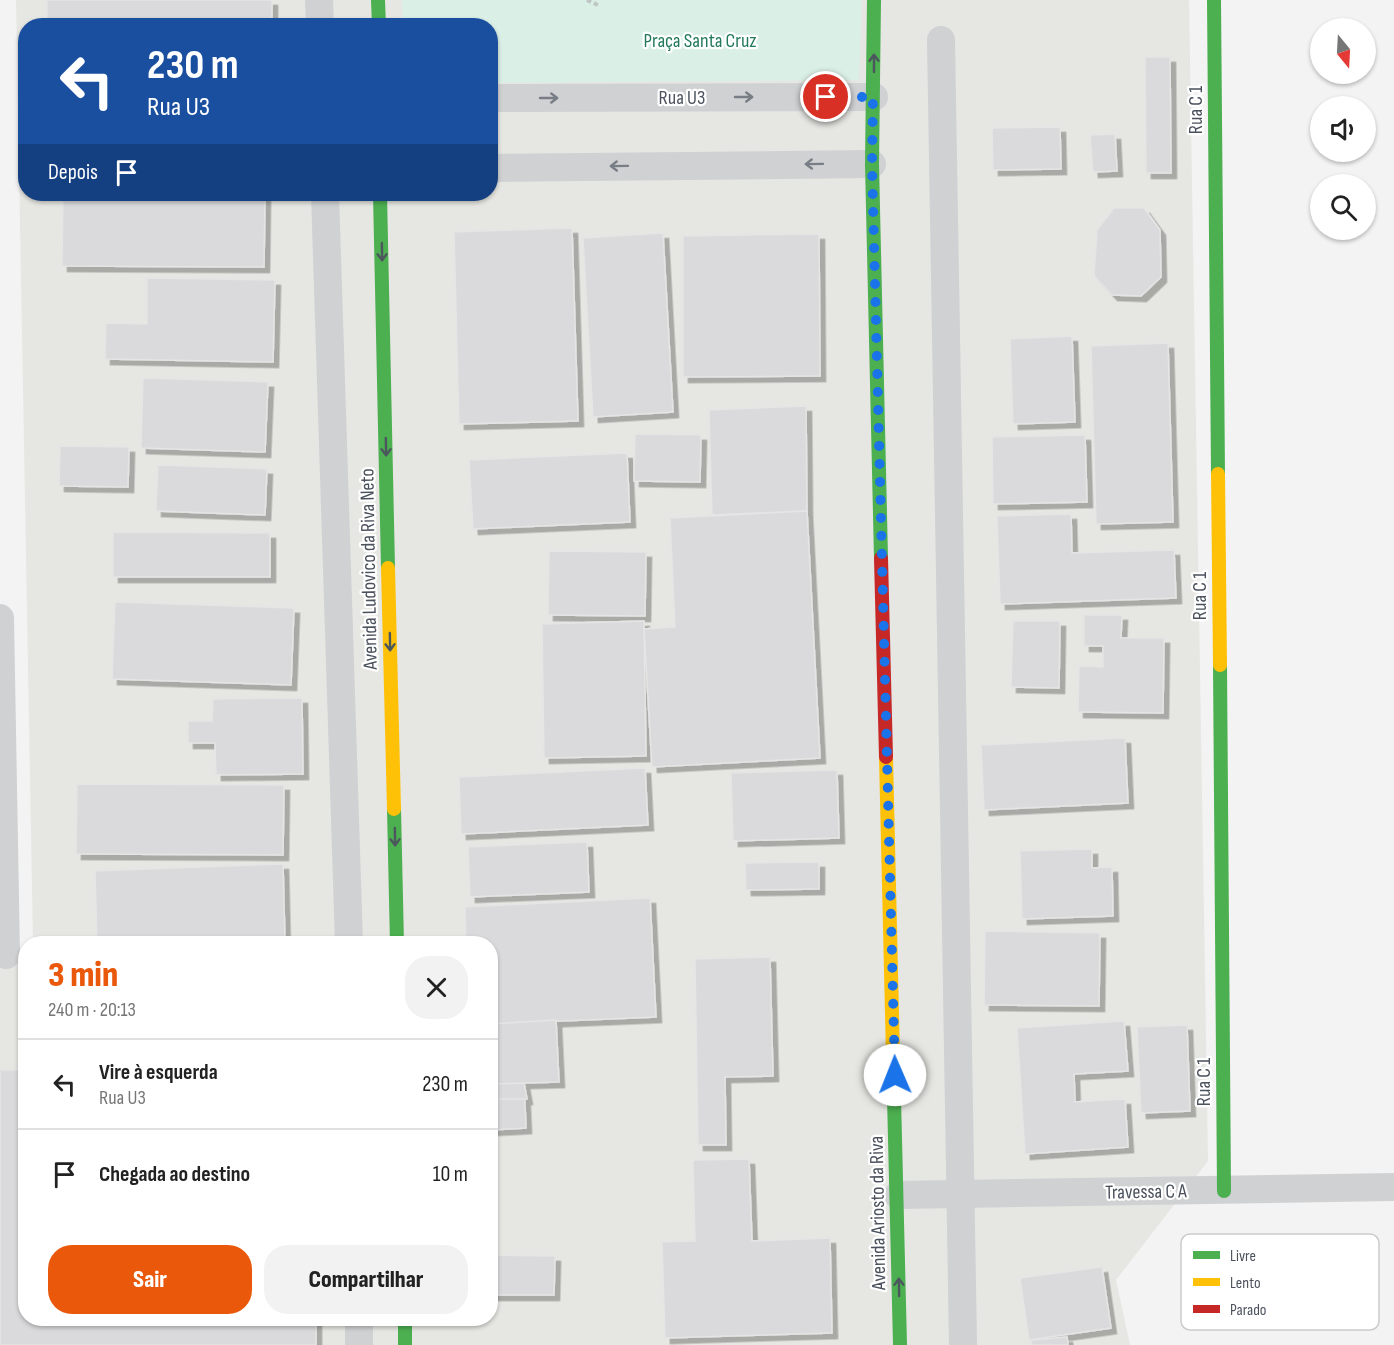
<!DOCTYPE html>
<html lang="pt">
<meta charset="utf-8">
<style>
:root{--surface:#fff;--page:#f2f2f2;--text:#222;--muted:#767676;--line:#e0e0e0;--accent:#ea580c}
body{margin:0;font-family:"Sofia Sans Condensed",sans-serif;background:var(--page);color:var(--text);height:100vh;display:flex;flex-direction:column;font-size:22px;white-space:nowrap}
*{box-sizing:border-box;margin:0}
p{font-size:20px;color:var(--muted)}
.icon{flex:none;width:33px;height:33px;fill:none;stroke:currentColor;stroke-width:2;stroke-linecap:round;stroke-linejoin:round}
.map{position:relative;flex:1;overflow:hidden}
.side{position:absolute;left:18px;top:936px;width:480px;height:390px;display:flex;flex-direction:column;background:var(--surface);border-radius:24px;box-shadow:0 2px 4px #0004}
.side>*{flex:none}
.top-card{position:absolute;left:18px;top:18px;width:480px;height:183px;border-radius:24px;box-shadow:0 2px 4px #0004;background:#1a4fa0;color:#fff;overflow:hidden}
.needle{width:39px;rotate:162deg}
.fabs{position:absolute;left:1310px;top:18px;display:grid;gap:12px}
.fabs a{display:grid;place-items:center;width:66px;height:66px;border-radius:50%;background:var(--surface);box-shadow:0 2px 4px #0004;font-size:30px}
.pin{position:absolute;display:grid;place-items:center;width:51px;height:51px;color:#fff;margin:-26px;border:3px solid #fff;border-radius:50%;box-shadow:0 2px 6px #0007}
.me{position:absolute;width:66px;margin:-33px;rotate:359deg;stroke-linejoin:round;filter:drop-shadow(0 0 4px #0008)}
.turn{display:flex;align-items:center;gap:21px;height:126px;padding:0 30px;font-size:27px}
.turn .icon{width:78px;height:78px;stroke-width:2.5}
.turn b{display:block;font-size:42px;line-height:51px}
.then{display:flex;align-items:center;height:57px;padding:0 30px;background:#0003;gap:12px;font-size:22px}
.round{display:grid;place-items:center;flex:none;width:63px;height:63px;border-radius:24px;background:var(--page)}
.headline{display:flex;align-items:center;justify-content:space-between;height:102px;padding:0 30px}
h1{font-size:36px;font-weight:800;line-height:45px;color:var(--accent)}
.button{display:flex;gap:12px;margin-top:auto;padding:12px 30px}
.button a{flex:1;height:69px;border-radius:24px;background:var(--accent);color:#fff;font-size:24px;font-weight:800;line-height:69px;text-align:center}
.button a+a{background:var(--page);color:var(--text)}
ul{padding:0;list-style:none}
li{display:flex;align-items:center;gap:18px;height:90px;padding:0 30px;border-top:2px solid var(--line)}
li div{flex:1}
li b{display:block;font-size:22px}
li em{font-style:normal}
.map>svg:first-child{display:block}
</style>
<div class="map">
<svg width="1394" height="1345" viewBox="0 0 1394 1345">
<defs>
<filter id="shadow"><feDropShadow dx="5.5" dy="5.5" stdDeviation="0" flood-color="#0004"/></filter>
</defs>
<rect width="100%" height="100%" fill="#f3f3f3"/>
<!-- commercial -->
<path fill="#e6e6e2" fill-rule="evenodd" d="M16,0H1189L1208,1161L1116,1280L1130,1345H0V945L25,952L26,1318H490V944L33,943ZM26,26H490V194H26Z"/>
<!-- green -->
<polygon fill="#daefe6" points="402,0 862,0 859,80 491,83 490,26 403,25"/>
<!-- building -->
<g fill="#dadadc" stroke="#e5e5e5" stroke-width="1.5" filter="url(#shadow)">
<rect x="47" y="0" width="225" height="26"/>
<polygon points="1145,57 1170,57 1171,173 1146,173"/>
<polygon points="1060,127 1061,169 993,170 992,128"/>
<polygon points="1115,134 1117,171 1093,172 1090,135"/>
<polygon points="63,194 265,194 264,267 62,266"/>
<polygon points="1114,208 1144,208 1160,230 1161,277 1141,296 1112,295 1094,276 1097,230"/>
<polygon points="572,228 578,421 459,424 454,232"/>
<polygon points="663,233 673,412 593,417 583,238"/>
<polygon points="819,234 820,376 683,377 683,236"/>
<polygon points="147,278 275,280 273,362 105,359 106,323 147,324"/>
<polygon points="1072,336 1075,422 1013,424 1010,339"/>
<polygon points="1168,343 1173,522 1096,524 1091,346"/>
<polygon points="143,378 268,382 265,452 141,448"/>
<polygon points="806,406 807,511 712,515 709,410"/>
<polygon points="635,434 701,435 700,482 634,481"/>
<polygon points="1085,435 1087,502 993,504 992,437"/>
<polygon points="60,446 129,447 128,487 59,486"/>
<polygon points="627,453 630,522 473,529 469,460"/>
<polygon points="158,465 267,469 265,515 156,511"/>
<polygon points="807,511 820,758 652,767 644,629 675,627 670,518"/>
<polygon points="1071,514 1072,553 1174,550 1176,598 1000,604 997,516"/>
<polygon points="113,532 270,533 270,577 113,577"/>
<polygon points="549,551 646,552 645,616 548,615"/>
<polygon points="115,602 294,608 291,685 112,679"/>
<polygon points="1084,615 1122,615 1121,638 1164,638 1163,713 1078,712 1079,666 1103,667 1103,646 1084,646"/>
<polygon points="644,621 646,756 544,758 542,624"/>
<polygon points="1013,621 1060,621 1059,688 1011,687"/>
<polygon points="302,698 303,774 216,775 215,743 188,743 188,721 212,721 213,699"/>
<polygon points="1125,738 1128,803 984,810 981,745"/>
<polygon points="645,768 648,825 461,834 459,777"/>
<polygon points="837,770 839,838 733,841 731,773"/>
<polygon points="77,784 284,785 283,855 76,854"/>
<polygon points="587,842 589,892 470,897 468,847"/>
<polygon points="1092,849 1092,868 1112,867 1113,916 1022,919 1020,851"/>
<polygon points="819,862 819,889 746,890 745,863"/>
<polygon points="283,864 285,944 97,944 95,871"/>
<polygon points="650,898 656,1017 490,1024 490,944 466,944 465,907"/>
<polygon points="985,931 1100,933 1099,1006 984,1005"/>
<polygon points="770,957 773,1076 725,1077 726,1145 698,1145 695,959"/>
<polygon points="556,1020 559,1082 524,1083 526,1128 490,1130 490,1024"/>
<polygon points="1124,1021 1128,1071 1074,1074 1075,1102 1125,1099 1128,1147 1025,1154 1017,1028"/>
<polygon points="1187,1025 1190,1111 1141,1113 1137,1027"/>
<polygon points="0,1070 26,1070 26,1318 316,1318 316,1345 0,1345"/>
<polygon points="524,1083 527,1099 490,1099 490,1084"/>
<polygon points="749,1159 752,1241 830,1238 832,1333 665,1338 662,1242 695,1241 693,1160"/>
<polygon points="490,1255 555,1256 554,1295 490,1295"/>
<polygon points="1102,1267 1111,1328 1029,1340 1020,1278"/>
<polygon points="1067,1337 1068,1345 1031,1345 1031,1340"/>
</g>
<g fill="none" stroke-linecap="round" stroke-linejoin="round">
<!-- path -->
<polyline stroke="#bdc6c5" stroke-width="4" stroke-dasharray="4.5 3" stroke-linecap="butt" points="587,0 598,5"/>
<!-- street -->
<g stroke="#cfd1d3" stroke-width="28">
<polyline points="319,0 320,26"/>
<polyline points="941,40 963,1345"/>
<polyline points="490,98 874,97"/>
<polyline points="490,168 872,164"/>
<polyline points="325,194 349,944"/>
<polyline points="0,618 6,955"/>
<polyline points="898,1195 1394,1187"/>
<polyline points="359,1345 359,1318"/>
</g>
<!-- fast -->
<g stroke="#4caf50" stroke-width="14">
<polyline points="378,0 379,26"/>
<polyline points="874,0 872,164 881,558"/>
<polyline points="1214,0 1218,474"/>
<polyline points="380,194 388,568"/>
<polyline points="1220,665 1224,1191"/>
<polyline points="394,809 397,944"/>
<polyline points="893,1056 900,1345"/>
<polyline points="405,1318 405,1345"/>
</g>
<!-- slow -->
<g stroke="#ffc107" stroke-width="14">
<polyline points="1218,474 1220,665"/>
<polyline points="388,568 394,809"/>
<polyline points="886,757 893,1056"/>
</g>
<!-- jam -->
<polyline stroke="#c62828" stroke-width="14" points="881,558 886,757"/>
</g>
<!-- one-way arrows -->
<defs><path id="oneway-shaft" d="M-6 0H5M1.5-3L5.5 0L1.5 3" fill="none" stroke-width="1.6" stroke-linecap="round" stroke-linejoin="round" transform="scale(1.5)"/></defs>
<g stroke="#4b575c">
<use href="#oneway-shaft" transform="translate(874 63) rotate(-90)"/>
<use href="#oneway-shaft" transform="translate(382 252) rotate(89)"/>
<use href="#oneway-shaft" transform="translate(386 447) rotate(89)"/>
<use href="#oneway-shaft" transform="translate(390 642) rotate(89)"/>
<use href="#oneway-shaft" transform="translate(395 837) rotate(89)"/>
<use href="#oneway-shaft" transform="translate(899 1287) rotate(-91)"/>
</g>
<g stroke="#797e86">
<use href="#oneway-shaft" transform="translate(744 97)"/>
<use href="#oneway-shaft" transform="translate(549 98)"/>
<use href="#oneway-shaft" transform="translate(814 164) rotate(179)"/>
<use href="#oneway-shaft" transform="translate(619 166) rotate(179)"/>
</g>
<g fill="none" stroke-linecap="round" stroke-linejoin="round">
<!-- route -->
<polyline stroke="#1a73e8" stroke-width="10" stroke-dasharray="0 18" points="826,97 873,97 872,164 895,1075"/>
</g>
<g text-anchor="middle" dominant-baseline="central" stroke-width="4.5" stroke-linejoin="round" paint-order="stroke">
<!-- park labels -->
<g font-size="20" fill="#22795b" stroke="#fff">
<text x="700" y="41">Praça Santa Cruz</text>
</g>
<!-- street labels -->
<g font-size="20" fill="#4b525d" stroke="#fff">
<text x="682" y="98">Rua U3</text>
<text transform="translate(1196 110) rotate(-90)">Rua C 1</text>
<text transform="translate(369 569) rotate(-91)">Avenida Ludovico da Riva Neto</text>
<text transform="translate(1200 596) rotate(-90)">Rua C 1</text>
<text transform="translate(1204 1082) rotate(-90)">Rua C 1</text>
<text transform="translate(1146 1192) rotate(-1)">Travessa C A</text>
<text transform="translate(878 1213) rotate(-91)">Avenida Ariosto da Riva</text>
</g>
</g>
<!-- legend -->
<rect x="1181" y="1234" width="198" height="96" rx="9" fill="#fff" stroke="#c9cbce" stroke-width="1.5"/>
<rect x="1193" y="1251" width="27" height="8" fill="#4caf50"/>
<rect x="1193" y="1278" width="27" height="8" fill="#ffc107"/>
<rect x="1193" y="1305" width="27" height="8" fill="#c62828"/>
<g font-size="16" fill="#4b525d">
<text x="1230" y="1261">Livre</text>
<text x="1230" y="1288">Lento</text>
<text x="1230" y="1315">Parado</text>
</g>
</svg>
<div class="fabs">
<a><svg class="needle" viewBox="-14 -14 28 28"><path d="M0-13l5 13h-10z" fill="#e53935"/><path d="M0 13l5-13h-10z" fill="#767676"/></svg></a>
<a><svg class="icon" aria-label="sound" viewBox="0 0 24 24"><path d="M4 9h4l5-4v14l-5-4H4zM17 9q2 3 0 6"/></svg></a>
<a><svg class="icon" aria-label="search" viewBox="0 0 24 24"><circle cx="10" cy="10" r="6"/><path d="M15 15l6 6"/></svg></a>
</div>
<div class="pin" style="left:826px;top:97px;background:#d93025"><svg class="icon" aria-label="arrive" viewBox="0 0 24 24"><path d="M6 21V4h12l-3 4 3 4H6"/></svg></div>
<svg class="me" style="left:895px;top:1075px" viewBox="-20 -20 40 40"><circle r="19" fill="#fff"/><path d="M0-13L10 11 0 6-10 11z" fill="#1a73e8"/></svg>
<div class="top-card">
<div class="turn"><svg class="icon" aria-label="left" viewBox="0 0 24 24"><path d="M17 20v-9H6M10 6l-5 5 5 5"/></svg><div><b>230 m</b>Rua U3</div></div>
<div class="then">Depois<svg class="icon" aria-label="arrive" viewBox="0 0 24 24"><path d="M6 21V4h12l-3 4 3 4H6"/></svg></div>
</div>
<section class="side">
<div class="headline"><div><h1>3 min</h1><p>240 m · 20:13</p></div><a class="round"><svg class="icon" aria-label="close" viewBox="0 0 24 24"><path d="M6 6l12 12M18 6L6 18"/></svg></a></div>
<ul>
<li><svg class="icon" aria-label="left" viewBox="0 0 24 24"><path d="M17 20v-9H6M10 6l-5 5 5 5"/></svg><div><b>Vire à esquerda</b><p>Rua U3</p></div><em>230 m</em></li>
<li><svg class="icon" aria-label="arrive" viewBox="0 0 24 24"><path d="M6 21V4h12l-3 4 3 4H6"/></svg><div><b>Chegada ao destino</b></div><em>10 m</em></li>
</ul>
<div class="button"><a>Sair</a><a>Compartilhar</a></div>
</section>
</div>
